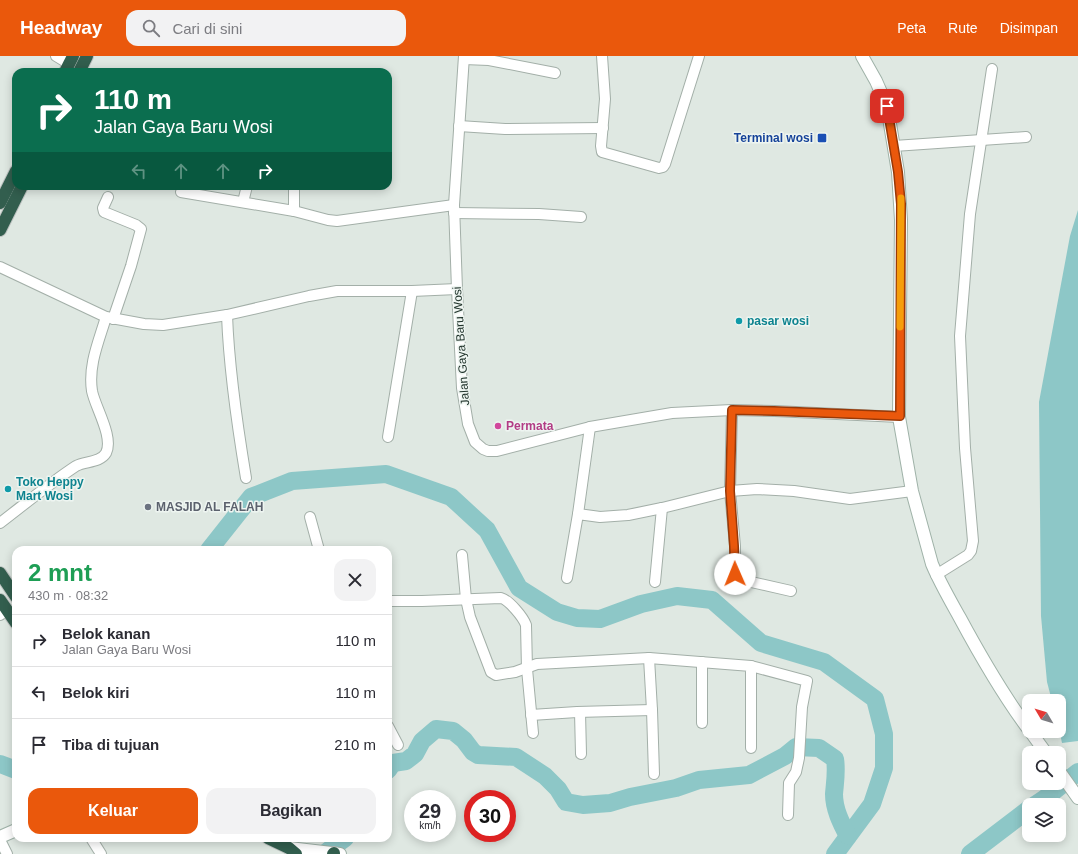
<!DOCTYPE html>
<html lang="id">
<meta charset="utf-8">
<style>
:root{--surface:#fff;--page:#f2f2f3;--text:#2b2b33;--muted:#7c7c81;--line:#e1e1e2;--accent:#ea580c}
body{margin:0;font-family:Arial,sans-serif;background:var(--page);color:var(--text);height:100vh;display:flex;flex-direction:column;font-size:15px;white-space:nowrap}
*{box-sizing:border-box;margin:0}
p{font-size:13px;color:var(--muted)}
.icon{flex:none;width:22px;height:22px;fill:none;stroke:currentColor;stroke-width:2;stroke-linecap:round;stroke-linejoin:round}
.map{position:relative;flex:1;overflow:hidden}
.panel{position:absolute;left:12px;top:490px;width:380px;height:296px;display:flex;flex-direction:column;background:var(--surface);border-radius:12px;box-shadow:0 2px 10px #0003}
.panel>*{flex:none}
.guide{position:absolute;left:12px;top:12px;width:380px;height:122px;border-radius:12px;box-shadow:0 2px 10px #0003;background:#0b6e4f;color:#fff;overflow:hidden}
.needle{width:26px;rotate:308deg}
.tools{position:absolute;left:1022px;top:638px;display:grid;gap:8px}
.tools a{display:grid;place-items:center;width:44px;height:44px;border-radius:8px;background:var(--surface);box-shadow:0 2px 10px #0003;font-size:20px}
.speed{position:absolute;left:404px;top:734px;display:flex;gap:8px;font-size:20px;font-weight:700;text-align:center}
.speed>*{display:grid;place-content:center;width:52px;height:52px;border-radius:50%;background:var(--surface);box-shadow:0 2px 10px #0003;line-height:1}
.speed small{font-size:10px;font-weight:400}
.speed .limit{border:6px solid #d22;background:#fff;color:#111}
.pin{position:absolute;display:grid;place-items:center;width:34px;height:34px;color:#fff;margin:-17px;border-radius:8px;box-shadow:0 2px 6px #0006}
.me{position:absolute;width:44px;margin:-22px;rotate:359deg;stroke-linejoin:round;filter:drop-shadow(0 0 3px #0008)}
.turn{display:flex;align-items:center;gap:14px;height:84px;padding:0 16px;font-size:18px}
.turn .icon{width:52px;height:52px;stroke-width:2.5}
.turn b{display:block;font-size:28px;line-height:34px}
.lanes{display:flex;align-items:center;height:38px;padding:0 16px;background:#0003;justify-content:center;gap:20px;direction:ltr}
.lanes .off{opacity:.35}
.round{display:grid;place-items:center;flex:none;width:42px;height:42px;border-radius:12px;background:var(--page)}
.headline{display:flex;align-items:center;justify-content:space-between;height:68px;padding:0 16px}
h1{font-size:24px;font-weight:600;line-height:30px;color:#1e9e55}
.button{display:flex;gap:8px;margin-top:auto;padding:8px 16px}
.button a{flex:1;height:46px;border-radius:12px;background:var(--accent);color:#fff;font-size:16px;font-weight:600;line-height:46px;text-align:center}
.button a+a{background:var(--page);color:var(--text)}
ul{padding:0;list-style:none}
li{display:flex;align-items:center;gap:12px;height:52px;padding:0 16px;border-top:1px solid var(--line)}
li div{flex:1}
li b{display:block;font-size:15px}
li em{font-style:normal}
header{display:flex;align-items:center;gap:24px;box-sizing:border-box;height:56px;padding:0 20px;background:var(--accent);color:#fff}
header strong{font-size:19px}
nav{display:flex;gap:22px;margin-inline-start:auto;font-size:14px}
.search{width:280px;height:36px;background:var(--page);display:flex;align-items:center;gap:10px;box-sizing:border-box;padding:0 14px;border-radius:12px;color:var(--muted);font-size:15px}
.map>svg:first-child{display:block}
</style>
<header>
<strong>Headway</strong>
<div class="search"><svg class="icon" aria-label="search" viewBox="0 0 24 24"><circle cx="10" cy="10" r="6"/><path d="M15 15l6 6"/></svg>Cari di sini</div>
<nav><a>Peta</a><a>Rute</a><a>Disimpan</a></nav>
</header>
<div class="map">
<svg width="1078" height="798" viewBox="0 0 1078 798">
<rect width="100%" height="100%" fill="#dfe8e2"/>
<!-- water -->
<polygon fill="#8dc7c7" points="1078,154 1078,685 1062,687 1059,673 1059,645 1052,645 1047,626 1041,560 1039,346 1070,180"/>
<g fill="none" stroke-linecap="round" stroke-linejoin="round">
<!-- river -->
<g stroke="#8dc7c7" stroke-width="18">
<polyline points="209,494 251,441 292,425 386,418 451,441 487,474 519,532 557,556 577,562 600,563 641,548 677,540 712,544 761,587 824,606 875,643 884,678 884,712 872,748 835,798"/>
<polyline points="0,708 16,714"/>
<path d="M388,714L393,707L406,705L415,698L422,685L436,673L453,675L464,684L473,696L478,699L516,701L545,720L558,733L566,746L583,749L610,747L630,741L676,732L699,724L749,719L785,700L796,691L819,692L835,703C837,715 835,726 834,738C834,753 841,767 848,780"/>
<polyline points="1035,749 1044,743 1078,716"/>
<polyline points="324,798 345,782"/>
<polyline points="970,798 1029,753"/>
</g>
<defs>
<g id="street">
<polyline points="56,0 69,8"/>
<polyline points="464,0 454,149 457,233 462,332 468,368 475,386 483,393 488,395 497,395 590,371 672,357 732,354 775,355 899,361"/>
<polyline points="602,0 605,43 601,90 602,96 659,112 663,111 665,108 699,0"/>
<polyline points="464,3 489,4 555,17"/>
<polyline points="459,70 505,73 603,72"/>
<polyline points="894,90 1026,81"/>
<polyline points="181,136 294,155 328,164 337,165 454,149"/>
<polyline points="108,141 103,152 104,156 136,169 141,173 131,210 113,263"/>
<polyline points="243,146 247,130"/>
<polyline points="294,155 294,130"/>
<polyline points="454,157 539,158 581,161"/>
<polyline points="0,211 106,261 144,268 163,269 227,259 309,240 337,235 412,235 457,233"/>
<path d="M227,259C229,314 237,368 246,422"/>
<polyline points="732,354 730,435 735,490 735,518 738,523 791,535"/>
<polyline points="388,381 412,235"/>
<polyline points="578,458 590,371"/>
<polyline points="310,461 319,494"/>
<path d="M0,467C25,448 50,427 76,410C85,405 100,407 106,397C114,381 95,351 92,335C88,309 99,285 106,261"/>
<polyline points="462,499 466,543 470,561 491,616 496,619 515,616 537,608 649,602 751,610 751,692"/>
<polyline points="936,519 968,499 971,495 973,485 965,392 960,280 970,158 992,13"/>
<polyline points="567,522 578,458 600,461 628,459 662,452 730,435 757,433 794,435 850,443 912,435"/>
<polyline points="655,526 662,452"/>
<path d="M388,545H422L501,542C509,544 523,561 526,569L527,613L533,677"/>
<polyline points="0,559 7,554"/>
<polyline points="649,602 652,654 654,718"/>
<polyline points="702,606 702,667"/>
<polyline points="751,610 807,625 802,651 799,702 796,716 789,727 788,759"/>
<polyline points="580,656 581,698"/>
<polyline points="531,659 577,656 652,654"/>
<polyline points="388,670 398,689"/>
<polyline points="91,782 101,798"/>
<polyline points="0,784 7,798"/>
</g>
<g id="secondary">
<path d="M862,0L876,25L887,50L898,116L901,164L899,361L912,435L932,508C940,527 950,544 960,562C981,601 1003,639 1029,674"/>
<polyline points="1030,675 1046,697"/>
<polyline points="1059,715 1078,742"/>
<polyline points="0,781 16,774"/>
<polyline points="289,792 340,798"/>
</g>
<g id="highway">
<polyline points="65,16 73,0"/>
<polyline points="79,16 87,0"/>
<polyline points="0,147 16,115"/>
<polyline points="0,174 22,130"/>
<polyline points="0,517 16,541"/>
<polyline points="0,544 16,567"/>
<polyline points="268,782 289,792 296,798"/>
<polyline points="333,798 334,797"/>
</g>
</defs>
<!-- street casing -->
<use href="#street" stroke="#a3afa8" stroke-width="12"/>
<!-- secondary casing -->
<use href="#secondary" stroke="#9fb2a8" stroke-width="14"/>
<!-- highway casing -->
<use href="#highway" stroke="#bdc2c0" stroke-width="14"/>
<!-- street -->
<use href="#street" stroke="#fff" stroke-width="10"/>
<!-- secondary -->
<use href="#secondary" stroke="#fff" stroke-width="12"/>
<!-- highway -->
<use href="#highway" stroke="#325e4e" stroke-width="12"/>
</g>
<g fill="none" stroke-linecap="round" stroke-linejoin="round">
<defs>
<polyline id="route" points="735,518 734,490 730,435 732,354 774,355 900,360 901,148 898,116 887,50"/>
</defs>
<!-- route casing -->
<use href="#route" stroke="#983908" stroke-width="10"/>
<!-- route -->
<use href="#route" stroke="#ea580c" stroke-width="7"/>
<!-- slow -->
<polyline stroke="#f59e0b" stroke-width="7" points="900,271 901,142"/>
</g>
<!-- markers -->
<rect fill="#1a4fb4" stroke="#eef5f1" stroke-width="1.5" x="817" y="77" width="10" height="10" rx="2"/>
<g fill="#0f9aa8" stroke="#eef5f1" stroke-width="1.5">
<circle cx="739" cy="265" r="4"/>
<circle cx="8" cy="433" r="4"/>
</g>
<circle fill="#d1479c" stroke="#eef5f1" stroke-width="1.5" cx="498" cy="370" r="4"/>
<circle fill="#6b7280" stroke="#eef5f1" stroke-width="1.5" cx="148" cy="451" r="4"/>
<g text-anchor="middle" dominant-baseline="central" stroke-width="3" stroke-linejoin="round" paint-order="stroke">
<!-- transit labels -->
<g font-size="12" font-weight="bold" fill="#164399" stroke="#eef5f1" text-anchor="end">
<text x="813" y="82">Terminal wosi</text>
</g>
<!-- culture labels -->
<g font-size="12" font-weight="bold" fill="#0d838f" stroke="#eef5f1" text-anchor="start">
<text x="747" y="265">pasar wosi</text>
<text x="16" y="426">Toko Heppy<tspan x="16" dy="14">Mart Wosi</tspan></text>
</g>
<!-- street labels -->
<g font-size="12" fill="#22352d" stroke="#eef5f1">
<text transform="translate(461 290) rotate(-94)">Jalan Gaya Baru Wosi</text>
</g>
<!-- hotel labels -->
<g font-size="12" font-weight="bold" fill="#b23c85" stroke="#eef5f1" text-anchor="start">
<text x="506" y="370">Permata</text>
</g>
<!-- worship labels -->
<g font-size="12" font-weight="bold" fill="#5b616d" stroke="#eef5f1" text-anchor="start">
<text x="156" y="451">MASJID AL FALAH</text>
</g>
</g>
</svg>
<div class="tools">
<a><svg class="needle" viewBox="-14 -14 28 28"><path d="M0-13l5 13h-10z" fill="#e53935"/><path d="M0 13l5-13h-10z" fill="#7c7c81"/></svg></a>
<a><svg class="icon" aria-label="search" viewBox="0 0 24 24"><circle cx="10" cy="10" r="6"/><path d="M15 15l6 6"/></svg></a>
<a><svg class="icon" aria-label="layers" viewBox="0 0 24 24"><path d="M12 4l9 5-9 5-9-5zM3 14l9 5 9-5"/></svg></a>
</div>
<div class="speed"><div>29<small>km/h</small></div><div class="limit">30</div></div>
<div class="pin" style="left:887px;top:50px;background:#d93025"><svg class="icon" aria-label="arrive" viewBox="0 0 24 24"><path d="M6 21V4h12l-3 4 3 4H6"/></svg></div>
<svg class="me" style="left:735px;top:518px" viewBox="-20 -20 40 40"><circle r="19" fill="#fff"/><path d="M0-13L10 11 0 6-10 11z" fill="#ea580c"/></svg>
<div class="guide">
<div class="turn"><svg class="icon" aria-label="right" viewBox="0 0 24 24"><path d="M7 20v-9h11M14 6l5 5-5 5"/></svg><div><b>110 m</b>Jalan Gaya Baru Wosi</div></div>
<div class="lanes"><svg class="icon off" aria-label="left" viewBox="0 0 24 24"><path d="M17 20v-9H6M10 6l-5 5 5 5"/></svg><svg class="icon off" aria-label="ahead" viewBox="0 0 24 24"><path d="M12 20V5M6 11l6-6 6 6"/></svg><svg class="icon off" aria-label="ahead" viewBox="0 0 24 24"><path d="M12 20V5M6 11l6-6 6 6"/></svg><svg class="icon" aria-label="right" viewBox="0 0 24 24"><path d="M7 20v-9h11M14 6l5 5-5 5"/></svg></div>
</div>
<section class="panel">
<div class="headline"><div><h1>2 mnt</h1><p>430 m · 08:32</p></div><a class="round"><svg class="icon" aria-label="close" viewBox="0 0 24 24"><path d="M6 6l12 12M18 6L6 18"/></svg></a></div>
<ul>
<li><svg class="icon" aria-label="right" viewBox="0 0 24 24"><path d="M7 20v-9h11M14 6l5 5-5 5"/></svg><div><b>Belok kanan</b><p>Jalan Gaya Baru Wosi</p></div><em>110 m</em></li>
<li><svg class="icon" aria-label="left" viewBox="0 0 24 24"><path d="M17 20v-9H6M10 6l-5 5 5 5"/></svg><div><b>Belok kiri</b></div><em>110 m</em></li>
<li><svg class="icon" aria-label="arrive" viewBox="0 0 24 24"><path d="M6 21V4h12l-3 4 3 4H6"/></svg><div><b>Tiba di tujuan</b></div><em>210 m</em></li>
</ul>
<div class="button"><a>Keluar</a><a>Bagikan</a></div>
</section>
</div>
